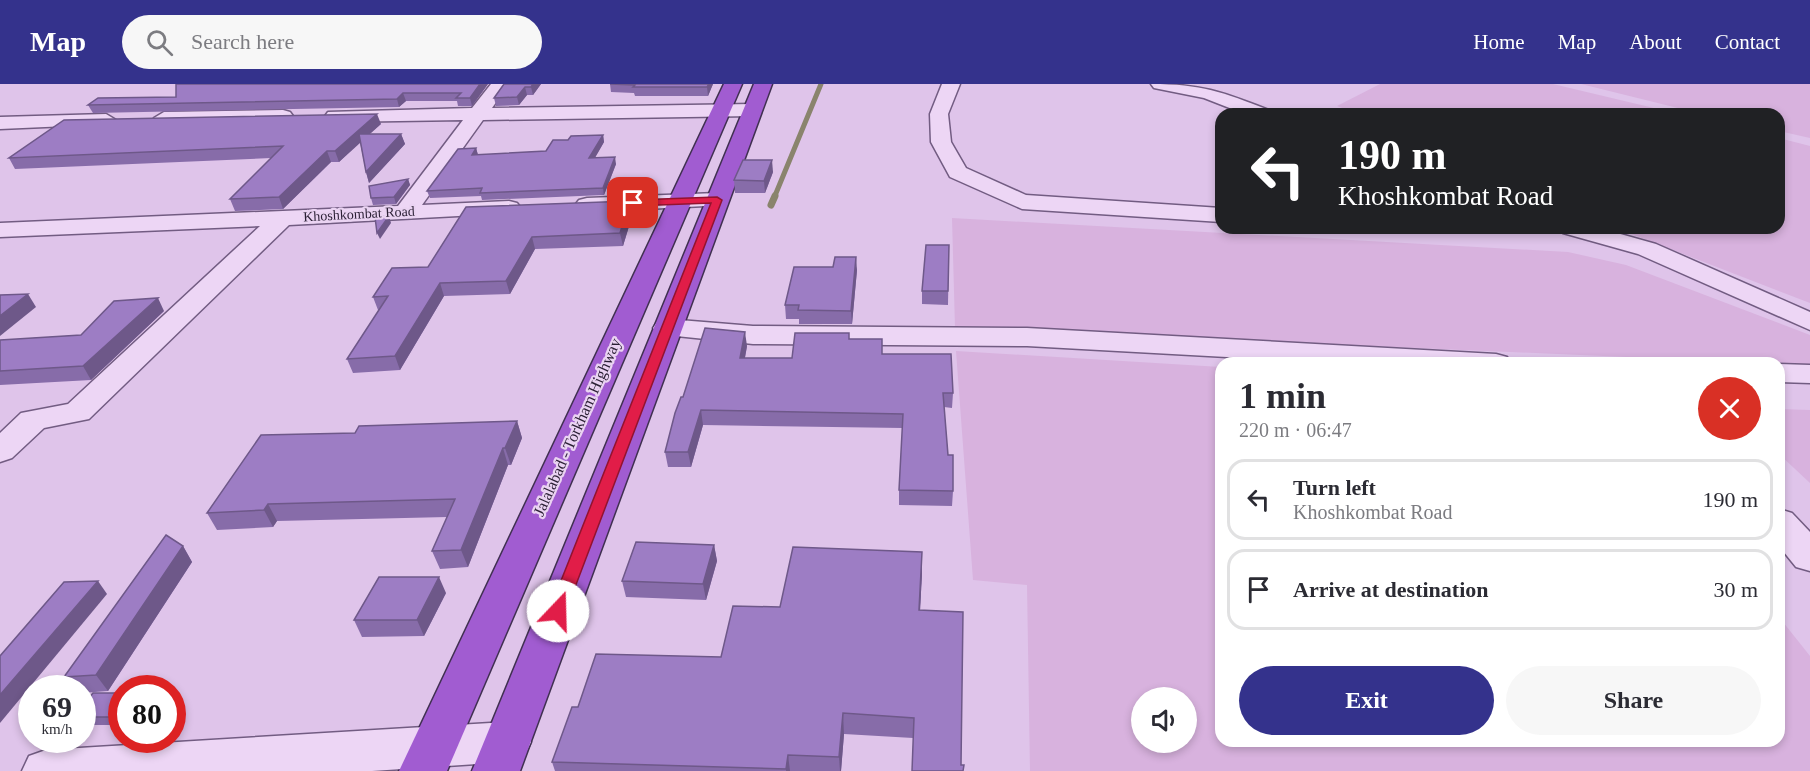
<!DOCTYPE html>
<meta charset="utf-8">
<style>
:root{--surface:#fff;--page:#f7f7f7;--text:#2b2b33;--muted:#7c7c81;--line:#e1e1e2;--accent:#34328c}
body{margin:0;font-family:Georgia,serif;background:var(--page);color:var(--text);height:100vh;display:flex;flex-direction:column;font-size:22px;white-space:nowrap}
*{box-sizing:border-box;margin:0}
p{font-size:20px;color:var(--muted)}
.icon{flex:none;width:33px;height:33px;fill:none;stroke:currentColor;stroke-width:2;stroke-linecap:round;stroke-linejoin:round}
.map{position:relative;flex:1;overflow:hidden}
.sheet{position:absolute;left:1215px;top:273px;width:570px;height:390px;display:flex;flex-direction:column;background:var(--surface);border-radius:18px;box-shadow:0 3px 9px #0003}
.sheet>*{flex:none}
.guide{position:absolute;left:1215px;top:24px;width:570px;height:126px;border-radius:18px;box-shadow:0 3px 9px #0003;background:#202124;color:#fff;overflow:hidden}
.controls{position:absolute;left:1131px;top:603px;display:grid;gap:12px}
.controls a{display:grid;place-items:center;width:66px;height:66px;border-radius:50%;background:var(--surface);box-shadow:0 3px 9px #0003;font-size:30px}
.speed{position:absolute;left:18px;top:591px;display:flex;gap:12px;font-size:30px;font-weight:700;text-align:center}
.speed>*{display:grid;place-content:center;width:78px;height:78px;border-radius:50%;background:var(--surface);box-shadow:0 3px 9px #0003;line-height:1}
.speed small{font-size:15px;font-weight:400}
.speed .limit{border:9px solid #d22;background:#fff;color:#111}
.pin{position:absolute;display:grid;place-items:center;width:51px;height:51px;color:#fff;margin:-26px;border-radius:12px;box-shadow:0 3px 9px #0006}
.me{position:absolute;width:66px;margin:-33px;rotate:21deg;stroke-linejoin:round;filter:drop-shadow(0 0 4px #0008)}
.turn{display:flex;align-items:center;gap:21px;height:126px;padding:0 24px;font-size:27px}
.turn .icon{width:78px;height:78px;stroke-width:2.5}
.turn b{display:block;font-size:42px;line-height:51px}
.round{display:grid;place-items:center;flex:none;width:63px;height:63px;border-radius:32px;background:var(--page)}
.overview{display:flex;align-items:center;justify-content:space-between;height:102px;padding:0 24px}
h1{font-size:36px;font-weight:600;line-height:45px}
.primary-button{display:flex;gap:12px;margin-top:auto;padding:12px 24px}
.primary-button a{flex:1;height:69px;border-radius:36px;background:var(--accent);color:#fff;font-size:24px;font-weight:600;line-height:69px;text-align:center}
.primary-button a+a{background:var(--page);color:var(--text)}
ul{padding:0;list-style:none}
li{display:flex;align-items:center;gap:18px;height:81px;margin:0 12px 9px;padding:0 12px;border:3px solid var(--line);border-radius:18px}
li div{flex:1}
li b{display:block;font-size:22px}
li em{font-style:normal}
header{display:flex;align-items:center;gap:36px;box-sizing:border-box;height:84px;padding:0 30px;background:var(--accent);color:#fff}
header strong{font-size:28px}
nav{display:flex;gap:33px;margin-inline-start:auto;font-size:21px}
.search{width:420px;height:54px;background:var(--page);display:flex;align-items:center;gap:15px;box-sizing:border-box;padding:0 21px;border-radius:33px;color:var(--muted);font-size:22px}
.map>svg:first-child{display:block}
</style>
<header>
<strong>Map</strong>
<div class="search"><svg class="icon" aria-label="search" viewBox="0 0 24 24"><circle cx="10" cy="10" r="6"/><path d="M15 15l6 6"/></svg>Search here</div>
<nav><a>Home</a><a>Map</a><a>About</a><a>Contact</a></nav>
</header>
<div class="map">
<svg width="1810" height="687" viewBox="0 0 1810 687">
<rect width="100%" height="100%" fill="#dfc4ea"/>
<!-- farmland -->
<g fill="#d8b2de" fill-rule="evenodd">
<polygon points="1380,0 1553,0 1679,30 1358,30 1337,22"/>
<polygon points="1581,0 1810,0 1810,54 1779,47 1779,30 1702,30"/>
<polygon points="1779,54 1810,62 1810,219 1616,144 1779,144"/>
<polygon points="952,134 1568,168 1626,181 1810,251 1810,281 955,244"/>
<path d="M956,267L1221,283V657H1779V533L1810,572V687H1030L1027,501L973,496ZM1142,614H1186V658H1142Z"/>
<polygon points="1779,325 1810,326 1810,399 1779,370"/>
</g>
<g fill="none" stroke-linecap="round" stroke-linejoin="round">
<!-- stream-far1 -->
<polyline stroke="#8a846d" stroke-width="5" points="774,114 821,0"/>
<!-- stream -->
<polyline stroke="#8a846d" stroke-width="7" points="771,121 775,112"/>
<defs>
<g id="minor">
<polygon points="491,0 509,0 492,24 753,20 762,26 753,32 483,36 422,121 509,117 517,119 521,124 517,129 289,141 89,335 44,344 12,374 0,378 0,349 21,329 68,320 260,142 0,153 0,139 398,122 463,36 335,38 328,36 325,32 328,28 472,24"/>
<polygon points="942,0 960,0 948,30 951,58 966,84 1026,111 1221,124 1221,138 1022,125 950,93 931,58 930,30"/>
<path d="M1151,0C1202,0 1222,8 1269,26L1271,30H1245L1204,14L1154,4Z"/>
<polygon points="283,26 290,28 293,32 290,36 164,40 154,34 164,28"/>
<polygon points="106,30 116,36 113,40 0,45 0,33"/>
<polygon points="717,109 725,111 728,116 725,121 587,128 579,126 575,121 579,116 587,114"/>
<polygon points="1560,144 1599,144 1656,160 1810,228 1810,246 1638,170 1563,149"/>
<polygon points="667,235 753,242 1027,244 1496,270 1507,273 1511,279 1335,279 1027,262 753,260 657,250 653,244 657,238"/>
<polygon points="1779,280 1810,281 1810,299 1779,298"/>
<polygon points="1779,425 1792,429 1810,448 1810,487 1796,483 1779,462"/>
<polygon points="507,638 524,644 531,658 524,672 507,678 372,687 22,687 29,672 46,666"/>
</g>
<g id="highway">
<polygon points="724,0 742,0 447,687 399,687"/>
<polygon points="754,0 772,0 520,687 472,687"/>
</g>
</defs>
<!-- minor casing -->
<use href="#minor" stroke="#725c82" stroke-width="3"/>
<!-- highway casing -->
<use href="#highway" stroke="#403051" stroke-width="3"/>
<!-- minor -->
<use href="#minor" fill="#edd6f5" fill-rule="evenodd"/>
<!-- highway -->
<use href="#highway" fill="#a15cd1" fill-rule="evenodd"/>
</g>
<!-- wall -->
<g fill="#876ca9">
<polygon points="488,0 472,22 458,22 457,17 406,17 399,23 93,29 88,21 176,13"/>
<polygon points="504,0 541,0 533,11 527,11 519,21 496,22 494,14"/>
<polygon points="610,0 713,0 708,12 635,12 634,9 611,8"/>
<polygon points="381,40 369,50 401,50 405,60 369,99 366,88 360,58 339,78 331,78 283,125 235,127 230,115 271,74 15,85 9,74"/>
<polygon points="603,51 604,58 595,73 616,80 604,111 482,116 481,112 430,114 427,107 476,64 478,71 546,67 568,56"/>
<polygon points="773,88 765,109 735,109 734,96"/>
<polygon points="408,95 410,101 396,120 373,121 371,114"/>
<polygon points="630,117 633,129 623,162 535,165 510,210 444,212 400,286 353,289 347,275 379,226 378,226 373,213 428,183"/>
<polygon points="949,161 948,221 922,220 922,207"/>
<polygon points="857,186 852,240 799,240 799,235 786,235 785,221"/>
<polygon points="164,227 91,296 0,301 0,256 81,251"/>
<polygon points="850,255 883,270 953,309 952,324 944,323 948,371 953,407 952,422 899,421 899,406 903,344 703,341 691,383 668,383 665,368 683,313 747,262 745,274 792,274"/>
<polygon points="517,337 522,354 511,381 508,381 468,483 440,485 432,467 447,433 277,437 273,443 217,446 207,429 355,349"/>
<polygon points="714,461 717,477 706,516 626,513 622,497"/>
<polygon points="183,462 192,478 108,607 82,609 82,604 73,604 64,593"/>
<polygon points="922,489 920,526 961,681 963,687 913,654 844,650 841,687 555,687 552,678 578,623 721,573 780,523"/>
<polygon points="446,509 424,552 362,553 354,536"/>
<polygon points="122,609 122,641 82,641 82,622"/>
</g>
<!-- shaded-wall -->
<g fill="#6e5889">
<polygon points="480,0 488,0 472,22 470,14"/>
<polygon points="533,0 541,0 533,11 531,3"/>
<polygon points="709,0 713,0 708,12 707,3"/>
<polygon points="525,3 527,11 519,21 517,13"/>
<polygon points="403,9 406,17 399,23 397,15"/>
<polygon points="377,30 381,40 339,78 335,67"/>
<polygon points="401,50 405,60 369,99 366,88"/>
<polygon points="603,51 604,58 591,81 589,74"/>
<polygon points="476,64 478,71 472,71"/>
<polygon points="327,67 331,78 283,125 279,113"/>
<polygon points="615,73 616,80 604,111 603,104"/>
<polygon points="772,76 773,88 765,109 764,97"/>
<polygon points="408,95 410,101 396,120 394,113"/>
<polygon points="630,117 633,129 623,162 620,149"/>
<polygon points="389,132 391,139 380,155 377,149"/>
<polygon points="532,153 535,165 510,210 506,197"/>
<polygon points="856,173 857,186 852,240 851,227"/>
<polygon points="440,199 444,212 400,286 395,272"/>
<polygon points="28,210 36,223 0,252 0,232"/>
<polygon points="158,214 164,227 91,296 83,282"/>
<polygon points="745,248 747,262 742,289 740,274"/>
<polygon points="701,326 703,341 691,383 688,368"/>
<polygon points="517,337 522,354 511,381 505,364"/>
<polygon points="503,364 508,381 468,483 461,466"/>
<polygon points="268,420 277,437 273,443 264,426"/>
<polygon points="714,461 717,477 706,516 703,500"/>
<polygon points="183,462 192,478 108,607 96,591"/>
<polygon points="922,468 922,489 919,546 919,526"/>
<polygon points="439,493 446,509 424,552 417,536"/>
<polygon points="98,497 107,510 0,639 0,611"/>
<polygon points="843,629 844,650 841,687 840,687 839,673"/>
<polygon points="788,671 790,687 786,687 786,685"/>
</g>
<!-- building -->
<g fill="#9d7dc4" stroke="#6e5889" stroke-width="1.5">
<polygon points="176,0 480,0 470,14 456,14 461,9 403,9 397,15 88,21 98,14 176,13"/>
<polygon points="504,0 533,0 531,3 525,3 517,13 494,14"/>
<polygon points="610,0 709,0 707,3 633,3 635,1"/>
<polygon points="377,30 335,67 327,67 279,113 230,115 283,62 9,74 64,36"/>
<polygon points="359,50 401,50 366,88"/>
<polygon points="603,51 589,74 615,73 603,104 480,109 482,104 427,107 458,65 476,64 472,71 546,67 553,56 568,56 571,52"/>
<polygon points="743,76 772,76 764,97 734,96"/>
<polygon points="408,95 394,113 371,114 369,102"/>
<polygon points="630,117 620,149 532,153 506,197 440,199 395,272 347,275 388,212 373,213 392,184 428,183 466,123"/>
<polygon points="389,132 377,149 375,133"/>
<polygon points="926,161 949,161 948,207 922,207"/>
<polygon points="835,173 856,173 851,227 798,226 799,221 785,221 794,183 833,183"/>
<polygon points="28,210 0,232 0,211"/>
<polygon points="158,214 83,282 0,287 0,256 81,251 114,217"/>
<polygon points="705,244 745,248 740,274 792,274 795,249 849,249 849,255 882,255 882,270 951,270 953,309 943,309 948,371 953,371 953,407 899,406 903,330 701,326 688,368 665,368 675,329 681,313 683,313"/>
<polygon points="517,337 505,364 503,364 461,466 432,467 455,415 268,420 264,426 207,429 261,351 355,349 359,342"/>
<polygon points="166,451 183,462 96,591 64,593"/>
<polygon points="636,458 714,461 703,500 622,497"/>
<polygon points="793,463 922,468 919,526 963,528 961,681 964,681 963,687 912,687 914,634 843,629 839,673 788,671 786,685 552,678 572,623 578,623 596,570 721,573 733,522 780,523"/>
<polygon points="379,493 439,493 417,536 354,536"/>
<polygon points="98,497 0,611 0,572 64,498"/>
<polygon points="93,609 122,609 122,633 82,633 82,622"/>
</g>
<!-- route -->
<polygon fill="#e11d48" stroke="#92132f" stroke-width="1.5" points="717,113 722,116 566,527 564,532 552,532 549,527 711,119 633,122 628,119 633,116"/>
<g text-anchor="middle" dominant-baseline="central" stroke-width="4.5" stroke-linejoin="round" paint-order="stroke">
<!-- far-street labels -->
<g font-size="14" fill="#2a1f34" stroke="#ead3f2">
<text transform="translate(359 130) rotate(-3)">Khoshkombat Road</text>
</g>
<!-- street labels -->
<g font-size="16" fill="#2a1f34" stroke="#ead3f2">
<text transform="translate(577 343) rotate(-66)">Jalalabad - Torkham Highway</text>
</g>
</g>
</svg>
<div class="controls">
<a><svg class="icon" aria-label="sound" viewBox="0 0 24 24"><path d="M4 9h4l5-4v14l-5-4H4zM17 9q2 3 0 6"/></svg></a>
</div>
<div class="speed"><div>69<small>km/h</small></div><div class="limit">80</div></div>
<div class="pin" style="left:633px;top:119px;background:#d93025"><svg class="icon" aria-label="arrive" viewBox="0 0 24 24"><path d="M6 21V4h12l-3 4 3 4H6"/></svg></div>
<svg class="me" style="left:558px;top:527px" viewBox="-20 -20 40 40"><circle r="19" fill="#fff"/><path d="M0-13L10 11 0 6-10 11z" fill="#e11d48"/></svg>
<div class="guide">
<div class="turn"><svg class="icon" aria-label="left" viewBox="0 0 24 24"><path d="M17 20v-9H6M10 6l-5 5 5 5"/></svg><div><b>190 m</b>Khoshkombat Road</div></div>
</div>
<section class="sheet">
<div class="overview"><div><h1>1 min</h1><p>220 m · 06:47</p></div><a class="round" style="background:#d93025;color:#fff"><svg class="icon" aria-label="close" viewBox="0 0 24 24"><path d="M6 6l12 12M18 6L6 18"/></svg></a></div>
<ul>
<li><svg class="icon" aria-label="left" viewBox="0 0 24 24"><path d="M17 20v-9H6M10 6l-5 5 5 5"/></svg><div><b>Turn left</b><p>Khoshkombat Road</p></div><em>190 m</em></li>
<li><svg class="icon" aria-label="arrive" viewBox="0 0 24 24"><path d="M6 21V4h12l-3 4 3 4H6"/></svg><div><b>Arrive at destination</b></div><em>30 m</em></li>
</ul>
<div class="primary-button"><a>Exit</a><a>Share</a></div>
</section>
</div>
